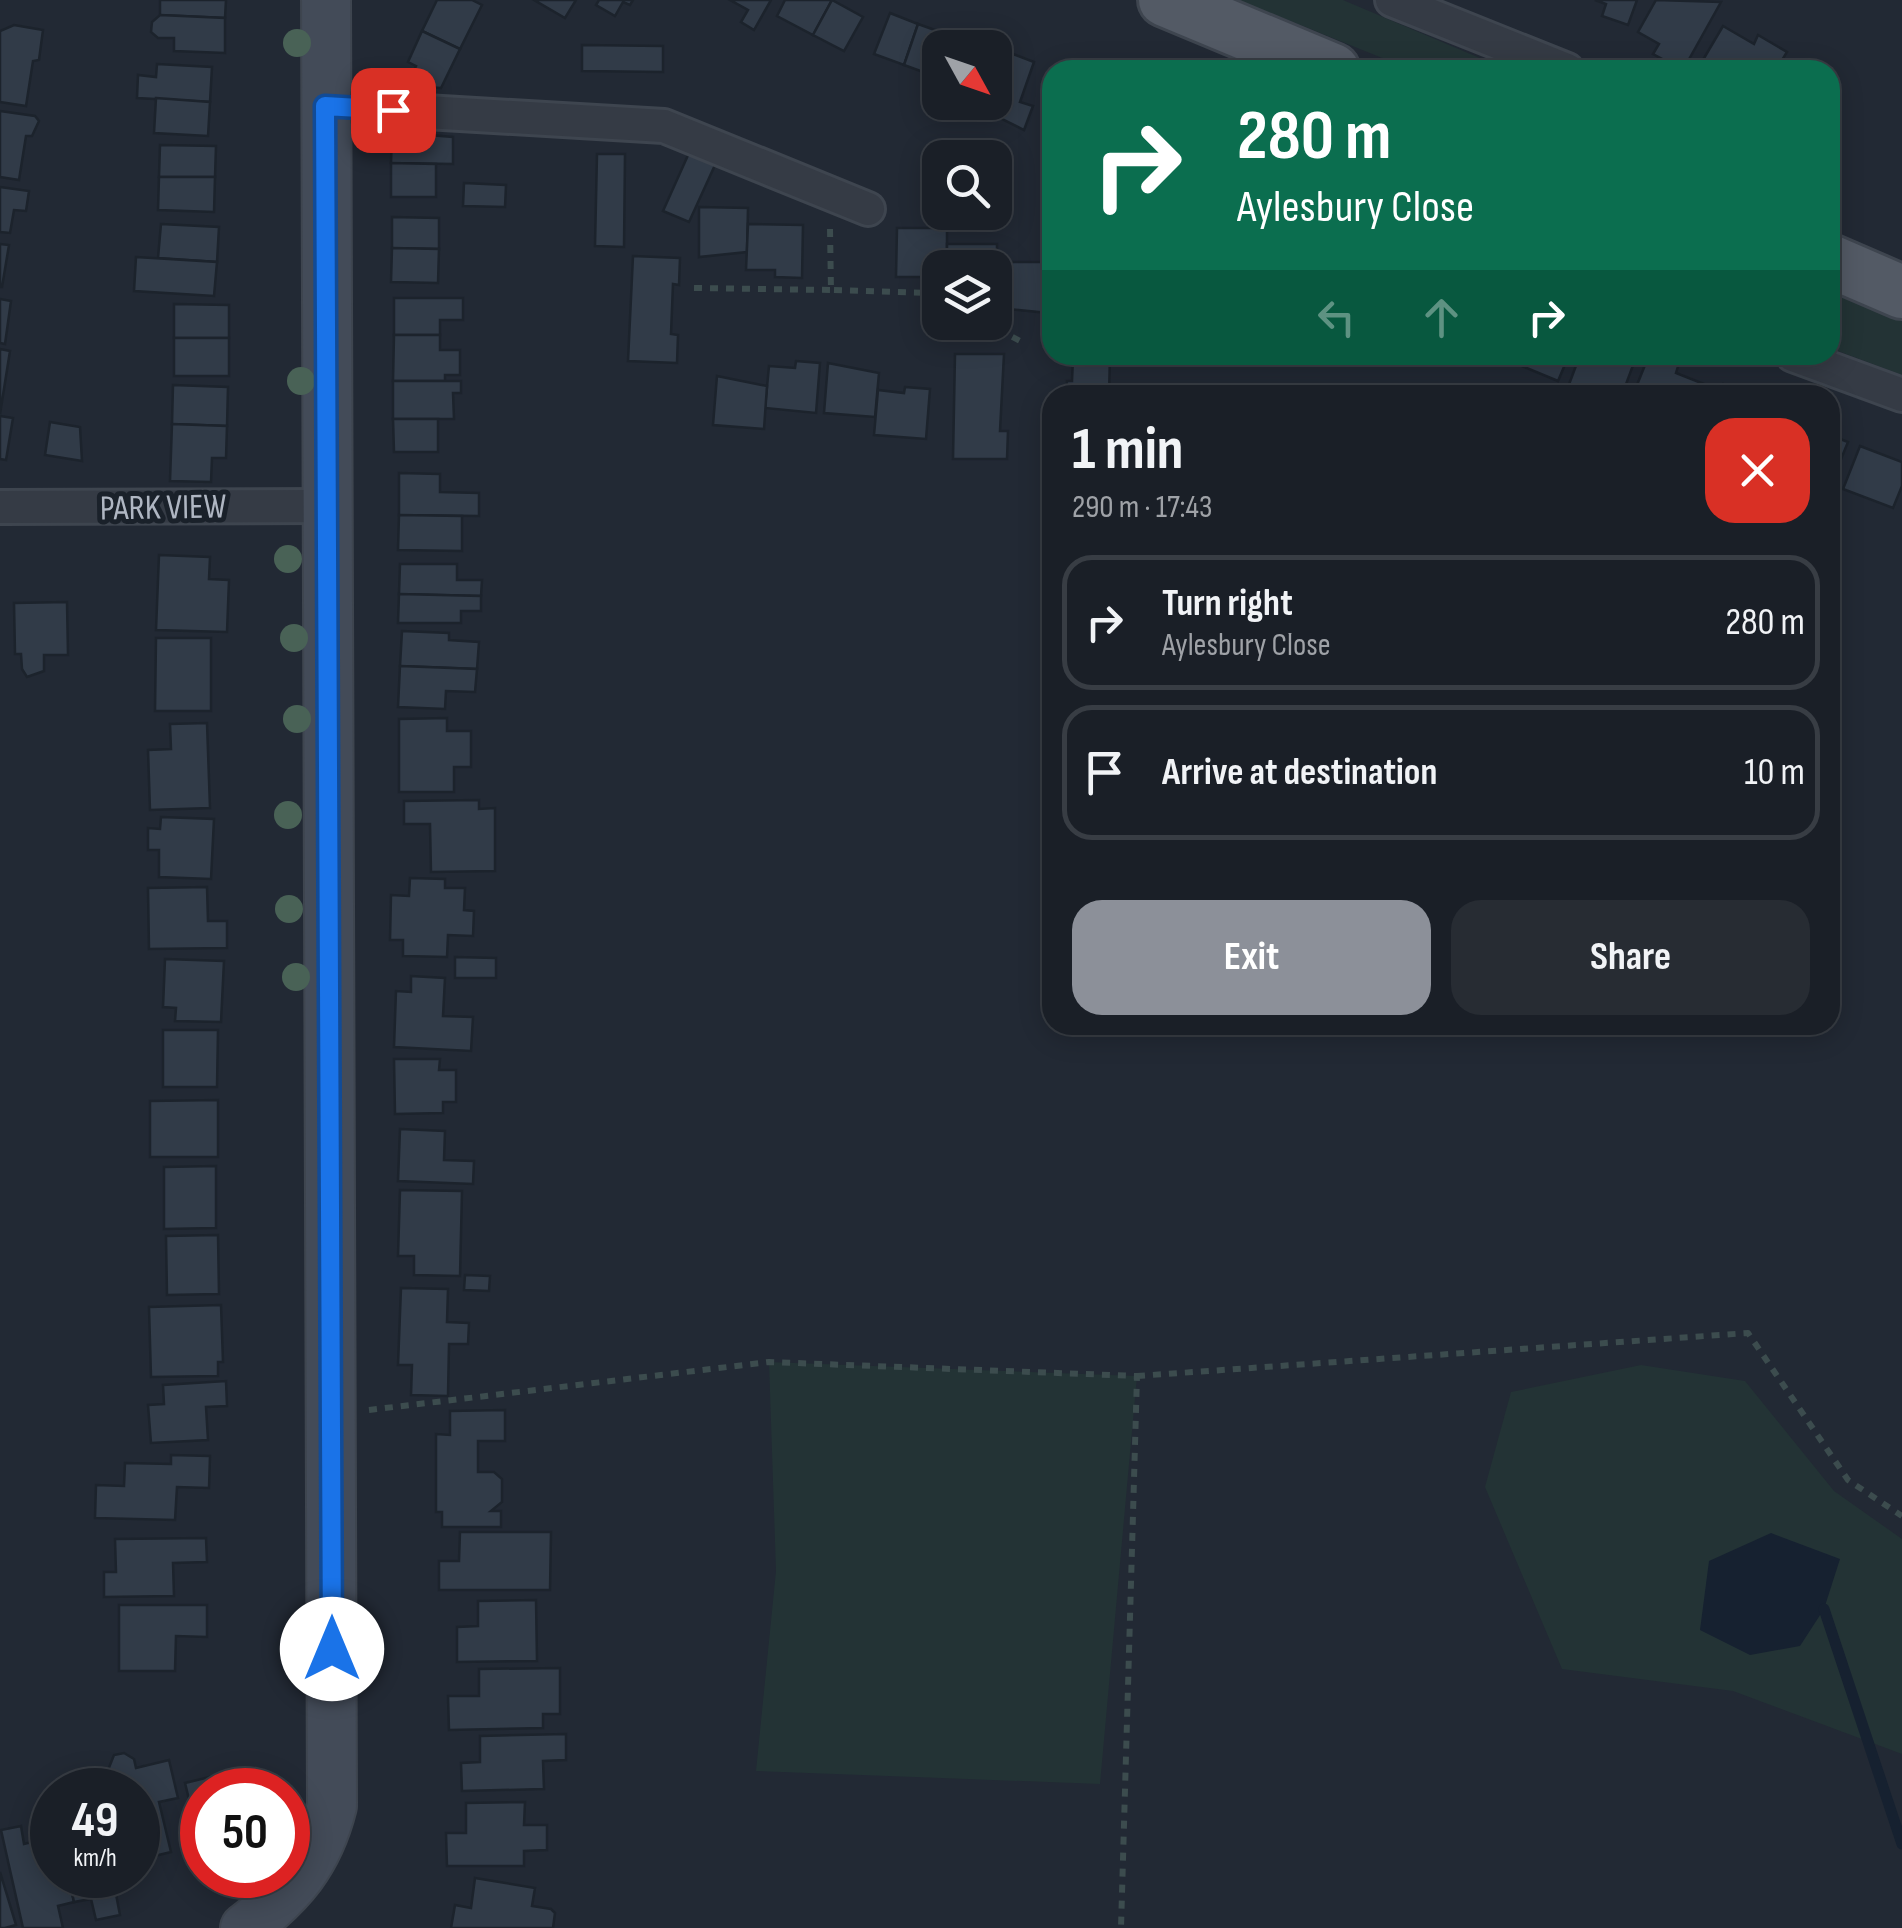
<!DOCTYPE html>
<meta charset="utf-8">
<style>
:root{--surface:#1a1f27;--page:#272c33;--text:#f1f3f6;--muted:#9fa2a7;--line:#383d44;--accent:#8c9099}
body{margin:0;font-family:"Sofia Sans Condensed",sans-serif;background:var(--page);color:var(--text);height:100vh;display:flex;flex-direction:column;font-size:38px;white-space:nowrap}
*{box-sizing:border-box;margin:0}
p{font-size:32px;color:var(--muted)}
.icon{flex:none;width:55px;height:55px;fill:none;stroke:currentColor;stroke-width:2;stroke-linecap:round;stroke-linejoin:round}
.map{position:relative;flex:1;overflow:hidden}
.panel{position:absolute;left:1042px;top:385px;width:798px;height:650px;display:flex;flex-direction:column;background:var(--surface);border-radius:30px;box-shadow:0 5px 25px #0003,0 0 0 2px var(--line)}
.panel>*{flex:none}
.guide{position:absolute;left:1042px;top:60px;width:798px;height:305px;border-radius:30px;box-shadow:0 5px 25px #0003,0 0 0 2px var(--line);background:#0b6e4f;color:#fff;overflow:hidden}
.needle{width:65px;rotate:130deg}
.fabs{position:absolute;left:922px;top:30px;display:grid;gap:20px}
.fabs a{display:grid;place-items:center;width:90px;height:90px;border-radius:20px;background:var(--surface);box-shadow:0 5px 25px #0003,0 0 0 2px var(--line);font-size:50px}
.speed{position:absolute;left:30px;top:1768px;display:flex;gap:20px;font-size:50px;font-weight:700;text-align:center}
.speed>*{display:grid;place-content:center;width:130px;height:130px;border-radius:50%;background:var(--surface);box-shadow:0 5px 25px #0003,0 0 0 2px var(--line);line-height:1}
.speed small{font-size:25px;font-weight:400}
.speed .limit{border:15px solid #d22;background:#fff;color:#111}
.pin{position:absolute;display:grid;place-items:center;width:85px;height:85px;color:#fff;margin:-42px;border-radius:20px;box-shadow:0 5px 15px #0006}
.me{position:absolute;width:110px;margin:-55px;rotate:0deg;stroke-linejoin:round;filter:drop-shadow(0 0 8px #0008)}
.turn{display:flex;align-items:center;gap:35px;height:210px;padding:0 30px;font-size:45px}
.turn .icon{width:130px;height:130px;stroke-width:2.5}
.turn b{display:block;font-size:70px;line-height:85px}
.lanes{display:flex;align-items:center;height:95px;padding:0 30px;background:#0003;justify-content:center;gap:50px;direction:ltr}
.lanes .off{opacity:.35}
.round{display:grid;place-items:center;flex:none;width:105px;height:105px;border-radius:30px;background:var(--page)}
.headline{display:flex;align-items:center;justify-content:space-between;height:170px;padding:0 30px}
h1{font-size:60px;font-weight:700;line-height:75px}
.action{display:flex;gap:20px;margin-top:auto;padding:20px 30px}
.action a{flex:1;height:115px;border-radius:30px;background:var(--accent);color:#fff;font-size:40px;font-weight:700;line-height:115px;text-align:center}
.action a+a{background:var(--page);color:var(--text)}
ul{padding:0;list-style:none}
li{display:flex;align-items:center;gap:30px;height:135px;margin:0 20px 15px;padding:0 10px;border:5px solid var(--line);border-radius:30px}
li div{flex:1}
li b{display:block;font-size:38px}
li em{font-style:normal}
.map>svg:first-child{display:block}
</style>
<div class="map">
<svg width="1902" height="1928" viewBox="0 0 1902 1928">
<rect width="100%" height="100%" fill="#222934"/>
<!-- green -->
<g fill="#233335">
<polygon points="1238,0 1343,0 1508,70 1412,70"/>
<polygon points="1830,280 1902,311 1902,375 1830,348"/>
<polygon points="769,1362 1137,1376 1100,1784 756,1771 776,1571"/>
<polygon points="1641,1365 1745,1381 1834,1491 1902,1539 1902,1754 1733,1691 1562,1669 1485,1487 1511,1392"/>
</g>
<!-- water -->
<polygon fill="#162130" points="1771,1533 1840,1559 1824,1609 1800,1646 1750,1655 1700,1630 1709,1561"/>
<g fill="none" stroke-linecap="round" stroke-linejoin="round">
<!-- stream -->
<polyline stroke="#162130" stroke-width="11" points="1824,1609 1902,1844"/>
</g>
<!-- building -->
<g fill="#313b48" stroke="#1c232c" stroke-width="2.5">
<polygon points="160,0 226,0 225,18 160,15"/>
<polygon points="437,0 472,0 482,5 460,49 422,31"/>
<polygon points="534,0 576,0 565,18"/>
<polygon points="599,0 633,0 630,5 623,2 615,16 596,5"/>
<polygon points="730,0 771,0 754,30 741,22 748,10"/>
<polygon points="785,0 832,0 813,35 777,16"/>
<polygon points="832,0 863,17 844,51 813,35"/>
<polygon points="1595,0 1637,0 1628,25 1602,16 1606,4"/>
<polygon points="1656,0 1721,2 1683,70 1653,54 1659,44 1638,32"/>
<polygon points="890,13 918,24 904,65 874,54"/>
<polygon points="160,15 225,18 225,53 174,51 174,38 158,38 151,32 152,22"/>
<polygon points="918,24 949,35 945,48 940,48 934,76 904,65"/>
<polygon points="14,25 43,30 39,60 33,61 26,106 0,102 0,31"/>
<polygon points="1723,26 1754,44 1758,35 1787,52 1779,65 1789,70 1697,70"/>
<polygon points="422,31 460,49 441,88 407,86 416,66 408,62"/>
<polygon points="964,37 994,48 960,48"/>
<polygon points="582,45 663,46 663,72 582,71"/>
<polygon points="1005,51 1034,62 1020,102 1033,106 1024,130 984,110 987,102 995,102 995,80"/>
<polygon points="157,64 212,67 210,102 137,98 138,75 156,77"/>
<polygon points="156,98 210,102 208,136 154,133"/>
<polygon points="0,111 35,116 39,121 32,136 26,136 19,180 0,177"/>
<polygon points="392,132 453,137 453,164 391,163"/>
<polygon points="160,145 216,146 215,177 159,177"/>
<polygon points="689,153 715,165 689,222 663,211"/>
<polygon points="597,154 625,154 624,247 595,246"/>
<polygon points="391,163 436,164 436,197 391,197"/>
<polygon points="159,177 215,177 214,212 158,210"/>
<polygon points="464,183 506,185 505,207 463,206"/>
<polygon points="0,187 29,191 26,211 14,210 10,233 0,232"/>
<polygon points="699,207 748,208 747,252 699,257"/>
<polygon points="392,217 439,218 439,249 392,248"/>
<polygon points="161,224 219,227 217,262 158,258"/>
<polygon points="748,224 803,225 802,278 775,277 775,270 746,270"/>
<polygon points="897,228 947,228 947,268 923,272 922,277 896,277"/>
<polygon points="0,244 9,245 2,287 0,287"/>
<polygon points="947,244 997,244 997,291 995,268 947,268"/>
<polygon points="392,248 439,249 438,283 391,282"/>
<polygon points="633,256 680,258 679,285 673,284 671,334 678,335 677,363 628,361"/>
<polygon points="136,257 217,262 214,296 134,291"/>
<polygon points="997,262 1049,262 1049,313 997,308"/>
<polygon points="394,298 463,298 463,320 440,320 440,335 394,335"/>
<polygon points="0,299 11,301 5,344 0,343"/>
<polygon points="174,304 229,305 229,338 174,338"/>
<polygon points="394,335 440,335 440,350 460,350 460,375 445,375 445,381 393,381"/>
<rect x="174" y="338" width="55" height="38"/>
<polygon points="0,349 10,351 0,414"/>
<polygon points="955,354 1004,354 1000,431 1008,431 1007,459 953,459"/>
<polygon points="1066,355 1110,355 1109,395 1066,395 1067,381 1072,381 1073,358"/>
<polygon points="1520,355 1569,355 1558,381 1517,364"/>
<polygon points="1580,355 1632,355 1635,360 1622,395 1565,395"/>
<polygon points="1649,355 1680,360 1676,373 1709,386 1706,395 1633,395"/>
<polygon points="796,361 820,363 816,413 765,408 769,366 795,368"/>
<polygon points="828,363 879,373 875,417 824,413"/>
<polygon points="717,376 767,386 764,429 713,425"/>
<polygon points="393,381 461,381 461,393 453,393 454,419 393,419"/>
<polygon points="1723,384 1750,395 1718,395"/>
<polygon points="173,385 228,387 227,426 172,424"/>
<polygon points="905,387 930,389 926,439 874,435 878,390 904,393"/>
<polygon points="0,416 13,418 6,460 0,459"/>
<polygon points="393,419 438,419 438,452 394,452"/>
<polygon points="50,422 80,427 82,461 45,455"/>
<polygon points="172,424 227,426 226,458 212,458 211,482 170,481"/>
<polygon points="1830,435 1848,442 1830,486"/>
<polygon points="1860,446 1902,462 1902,486 1893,508 1843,489"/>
<polygon points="399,473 440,474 440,492 479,493 479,516 399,515"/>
<polygon points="399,515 462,516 462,551 398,550"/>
<polygon points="159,555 210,557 209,579 229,580 227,632 156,630"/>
<polygon points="400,564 457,564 457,580 482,580 481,596 399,594"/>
<polygon points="399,594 481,596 481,611 461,611 461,623 398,623"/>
<polygon points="67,602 68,655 44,655 44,671 27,677 22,669 21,654 15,654 14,603"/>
<polygon points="402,631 449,633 449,640 479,642 477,669 400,666"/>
<polygon points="156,638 211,638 211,711 155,711"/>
<polygon points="400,666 477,669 475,692 446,691 445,709 398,707"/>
<polygon points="447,718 447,731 471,731 471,767 454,767 454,792 399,792 399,719"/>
<polygon points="207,723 210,808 150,810 148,750 171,749 170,724"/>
<polygon points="479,800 479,809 495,808 495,871 431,872 430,824 404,824 404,801"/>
<polygon points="161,817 214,819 211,879 159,877 159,850 148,850 148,828 160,829"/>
<polygon points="410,878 445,879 445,888 465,888 464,910 474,911 473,936 448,935 447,957 403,956 403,940 390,940 391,895 409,896"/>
<polygon points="207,887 208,921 227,921 227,948 149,949 148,888"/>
<polygon points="455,957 496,958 496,978 455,978"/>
<polygon points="165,959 224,961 221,1022 175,1021 176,1008 163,1007"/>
<polygon points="411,976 445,978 443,1016 473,1017 471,1051 394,1047 396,991 411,992"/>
<polygon points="163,1030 218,1030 217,1087 163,1087"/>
<polygon points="394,1059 440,1059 439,1070 456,1070 456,1102 443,1102 443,1113 395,1114"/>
<polygon points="218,1100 218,1157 150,1157 150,1101"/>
<polygon points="400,1129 445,1131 444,1160 474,1161 473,1184 398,1181"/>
<polygon points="216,1166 216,1228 164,1229 164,1167"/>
<polygon points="400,1190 462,1191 460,1276 414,1275 414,1256 398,1256"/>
<polygon points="218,1235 219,1294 167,1295 166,1236"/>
<polygon points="465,1275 490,1276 489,1291 464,1290"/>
<polygon points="401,1288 448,1289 447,1322 469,1323 468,1344 449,1344 448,1396 411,1395 412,1365 398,1365"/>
<polygon points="221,1305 223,1362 218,1362 218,1376 151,1377 149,1307"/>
<polygon points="226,1381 227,1406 206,1407 208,1440 151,1443 148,1405 164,1404 163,1385"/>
<polygon points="505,1410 505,1441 478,1441 478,1472 494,1472 502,1479 502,1502 491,1511 501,1511 501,1527 442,1527 442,1512 436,1512 436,1434 450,1435 450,1411"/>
<polygon points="171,1455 210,1456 209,1488 177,1487 175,1520 95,1518 96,1485 124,1486 125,1463 171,1464"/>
<polygon points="460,1532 551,1532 550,1590 439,1590 439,1561 459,1561"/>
<polygon points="206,1538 207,1562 173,1563 174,1596 104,1597 104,1572 116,1572 115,1539"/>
<polygon points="536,1600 537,1661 457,1662 457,1627 478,1626 478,1601"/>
<polygon points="119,1605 207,1605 207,1637 176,1636 175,1671 119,1671"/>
<polygon points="560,1668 560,1714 543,1714 543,1728 449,1730 448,1696 479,1696 479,1669"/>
<polygon points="566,1734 566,1760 543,1761 544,1789 462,1791 461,1763 480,1762 480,1736"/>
<polygon points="124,1753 134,1759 136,1768 169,1760 178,1798 159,1802 171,1852 138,1860 138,1790 113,1790 108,1770 114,1755"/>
<polygon points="230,1772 234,1790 202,1790 200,1844 185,1783"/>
<polygon points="525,1802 524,1825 547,1825 547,1850 524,1851 524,1866 447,1866 446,1833 466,1833 466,1803"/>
<polygon points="21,1826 24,1844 52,1837 52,1875 68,1875 74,1902 58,1906 63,1928 23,1928 1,1830"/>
<polygon points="0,1872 16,1925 5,1928 0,1928"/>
<polygon points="68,1875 125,1875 128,1886 115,1889 120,1915 96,1920 91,1899 74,1902"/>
<polygon points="475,1878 535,1888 532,1906 551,1909 555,1913 553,1928 451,1928 455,1905 471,1908"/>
</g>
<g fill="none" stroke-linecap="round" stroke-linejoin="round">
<defs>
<g id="minor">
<polyline points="1392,0 1567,70"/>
<polyline points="325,106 664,126 868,209"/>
<polyline points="1793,355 1902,395"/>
<polyline points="0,507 326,506"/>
</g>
<path id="secondary" d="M245,1928C291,1893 318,1862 332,1806L326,0"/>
<g id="primary">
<polyline points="1165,0 1333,70"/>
<polyline points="1830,261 1902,292"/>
</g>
</defs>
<!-- minor casing -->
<use href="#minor" stroke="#3e454f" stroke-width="38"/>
<!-- secondary casing -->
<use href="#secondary" stroke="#3e454f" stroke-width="52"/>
<!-- primary casing -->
<use href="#primary" stroke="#3e454f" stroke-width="58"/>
<!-- path -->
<g stroke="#3c4c4e" stroke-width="6" stroke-dasharray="8 8" stroke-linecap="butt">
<polyline points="830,229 831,290 928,293 940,300"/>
<polyline points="694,288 831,290"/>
<polyline points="984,322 1024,343"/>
<polyline points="1137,1376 1748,1333 1848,1480 1902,1516"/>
<polyline points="369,1410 769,1362 1137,1376 1121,1928"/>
</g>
<!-- minor -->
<use href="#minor" stroke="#353b45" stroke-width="32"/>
<!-- secondary -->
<use href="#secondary" stroke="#434b58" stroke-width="48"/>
<!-- primary -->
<use href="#primary" stroke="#535a65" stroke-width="52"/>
</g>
<!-- trees -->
<g fill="#496256">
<circle cx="297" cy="43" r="14"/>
<circle cx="301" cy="381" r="14"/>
<circle cx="288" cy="559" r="14"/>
<circle cx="294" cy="638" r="14"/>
<circle cx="297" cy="719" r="14"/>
<circle cx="288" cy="815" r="14"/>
<circle cx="289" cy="909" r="14"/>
<circle cx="296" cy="977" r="14"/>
</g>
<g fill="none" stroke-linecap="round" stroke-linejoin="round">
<defs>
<polyline id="route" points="332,1649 325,106 393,110"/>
</defs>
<!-- route casing -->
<use href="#route" stroke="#114b97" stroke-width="25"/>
<!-- route -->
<use href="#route" stroke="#1a73e8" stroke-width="18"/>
</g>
<g text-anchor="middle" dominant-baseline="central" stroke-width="10" stroke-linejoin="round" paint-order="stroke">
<!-- street labels -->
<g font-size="35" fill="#afb6c2" stroke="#1a212a">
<text transform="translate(163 508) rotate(-1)">PARK VIEW</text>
</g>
</g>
</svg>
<div class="fabs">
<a><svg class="needle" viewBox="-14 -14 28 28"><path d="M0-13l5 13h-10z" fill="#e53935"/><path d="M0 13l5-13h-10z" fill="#9fa2a7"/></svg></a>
<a><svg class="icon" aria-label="search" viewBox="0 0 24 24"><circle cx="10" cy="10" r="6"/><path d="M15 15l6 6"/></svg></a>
<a><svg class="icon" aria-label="layers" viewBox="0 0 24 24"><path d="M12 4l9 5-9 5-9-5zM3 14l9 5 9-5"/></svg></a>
</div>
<div class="speed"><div>49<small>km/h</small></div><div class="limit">50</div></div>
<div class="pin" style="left:393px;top:110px;background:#d93025"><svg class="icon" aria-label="arrive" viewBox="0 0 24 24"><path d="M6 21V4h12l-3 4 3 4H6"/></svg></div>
<svg class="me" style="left:332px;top:1649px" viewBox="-20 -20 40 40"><circle r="19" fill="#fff"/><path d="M0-13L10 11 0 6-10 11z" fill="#1a73e8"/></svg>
<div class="guide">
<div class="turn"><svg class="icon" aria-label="right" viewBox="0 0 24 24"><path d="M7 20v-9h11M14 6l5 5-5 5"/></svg><div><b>280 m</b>Aylesbury Close</div></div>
<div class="lanes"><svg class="icon off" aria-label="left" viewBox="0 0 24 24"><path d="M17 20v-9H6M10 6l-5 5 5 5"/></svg><svg class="icon off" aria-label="ahead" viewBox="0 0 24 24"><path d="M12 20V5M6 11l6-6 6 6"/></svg><svg class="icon" aria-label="right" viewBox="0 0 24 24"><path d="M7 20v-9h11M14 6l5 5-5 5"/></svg></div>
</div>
<section class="panel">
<div class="headline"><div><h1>1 min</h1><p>290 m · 17:43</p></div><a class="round" style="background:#d93025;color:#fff"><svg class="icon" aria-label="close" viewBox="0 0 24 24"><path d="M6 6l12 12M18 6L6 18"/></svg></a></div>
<ul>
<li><svg class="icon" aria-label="right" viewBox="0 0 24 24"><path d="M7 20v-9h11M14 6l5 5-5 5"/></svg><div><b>Turn right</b><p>Aylesbury Close</p></div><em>280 m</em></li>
<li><svg class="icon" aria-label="arrive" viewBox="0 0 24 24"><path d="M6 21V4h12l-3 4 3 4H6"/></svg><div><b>Arrive at destination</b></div><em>10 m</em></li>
</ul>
<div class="action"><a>Exit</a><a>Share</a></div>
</section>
</div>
